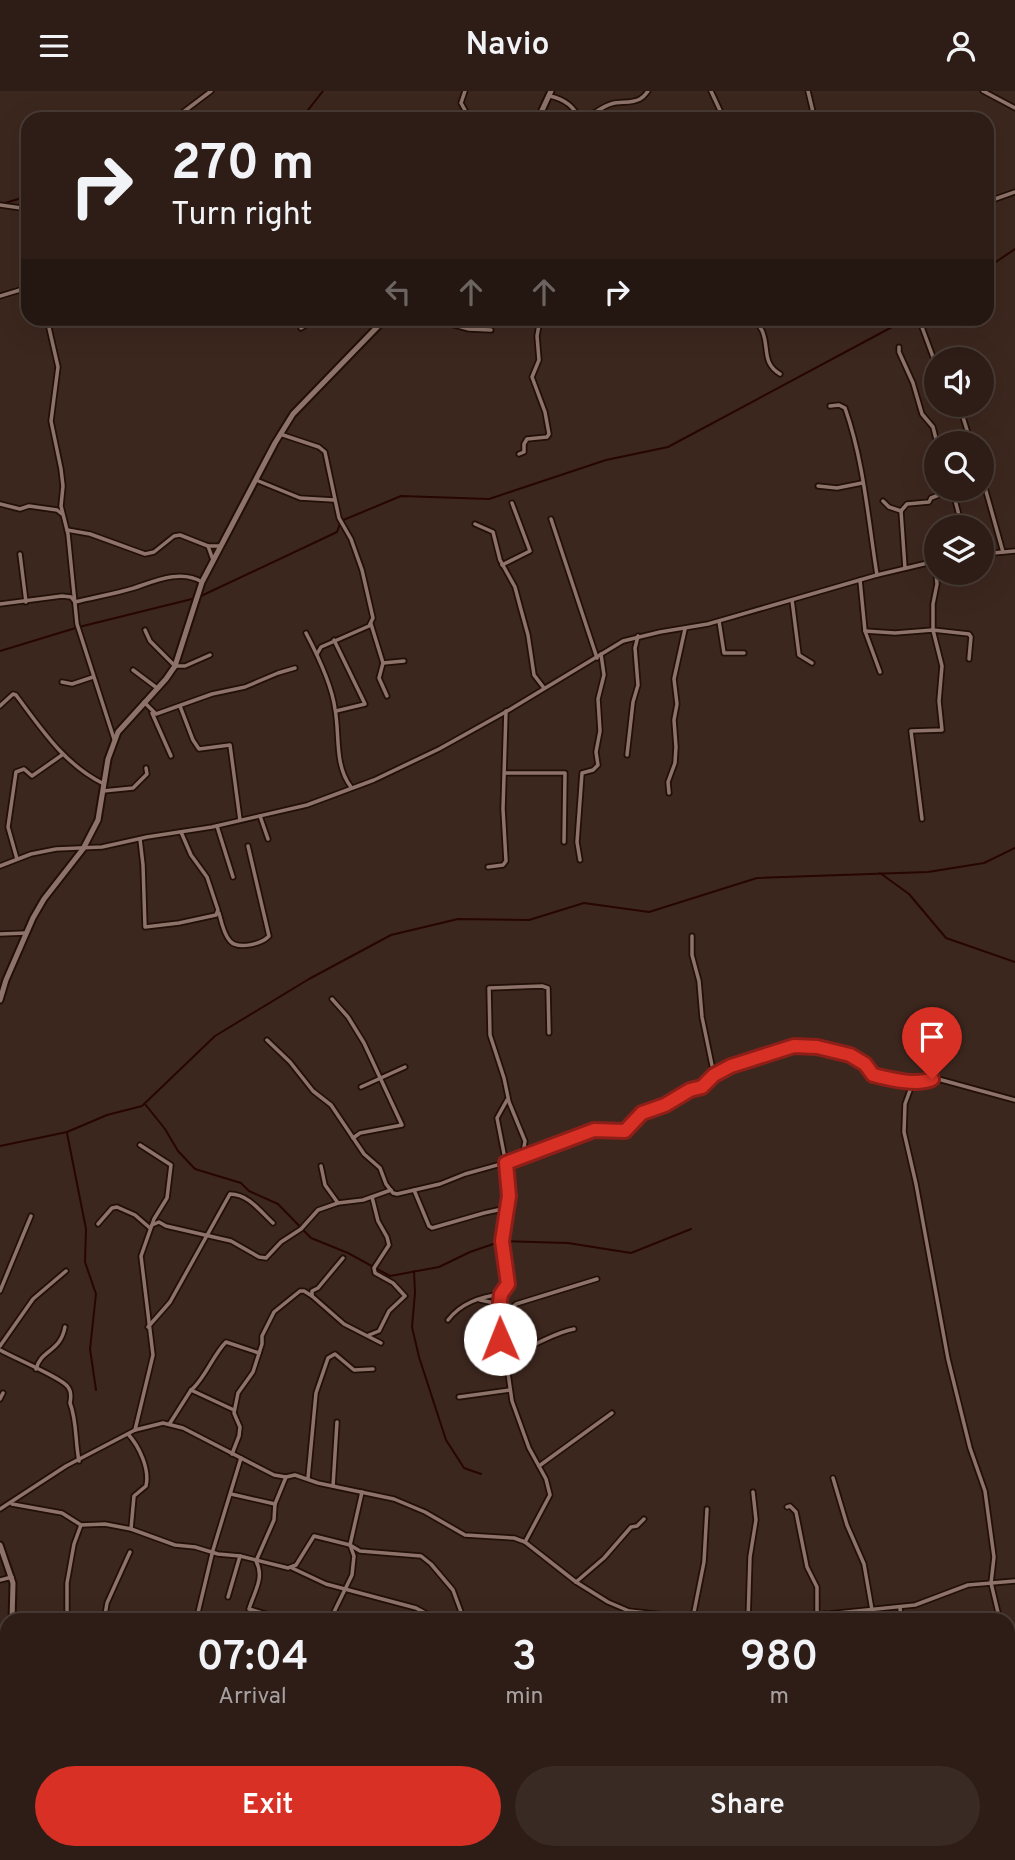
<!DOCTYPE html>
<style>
:root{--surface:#2d1d16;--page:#392a23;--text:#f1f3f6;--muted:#a7a2a1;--line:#483b35;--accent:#d93025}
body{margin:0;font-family:Overpass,sans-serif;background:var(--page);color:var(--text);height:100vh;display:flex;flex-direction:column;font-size:26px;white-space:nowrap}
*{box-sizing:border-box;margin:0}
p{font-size:23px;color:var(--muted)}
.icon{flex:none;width:38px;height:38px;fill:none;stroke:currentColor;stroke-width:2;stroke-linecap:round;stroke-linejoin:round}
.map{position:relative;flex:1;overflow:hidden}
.sheet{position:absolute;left:0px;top:1522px;width:1015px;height:247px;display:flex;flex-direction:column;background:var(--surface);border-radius:21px 21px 0 0;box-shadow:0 7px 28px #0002,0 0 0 2px var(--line)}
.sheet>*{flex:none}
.banner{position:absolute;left:21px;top:21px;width:973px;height:214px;border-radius:21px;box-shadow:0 7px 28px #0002,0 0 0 2px var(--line);background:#2d1d16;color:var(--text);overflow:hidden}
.controls{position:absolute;left:924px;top:256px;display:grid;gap:14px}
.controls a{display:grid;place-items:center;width:70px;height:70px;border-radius:50%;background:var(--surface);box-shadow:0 7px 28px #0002,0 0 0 2px var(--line);font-size:35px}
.pin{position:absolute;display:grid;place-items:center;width:60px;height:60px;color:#fff;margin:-72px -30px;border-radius:50% 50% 50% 0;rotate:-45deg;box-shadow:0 0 7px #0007}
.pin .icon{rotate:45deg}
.me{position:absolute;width:77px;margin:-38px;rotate:359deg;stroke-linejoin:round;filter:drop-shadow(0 0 5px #0008)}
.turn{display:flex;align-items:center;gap:24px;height:147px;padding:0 35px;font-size:32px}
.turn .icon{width:91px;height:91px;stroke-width:2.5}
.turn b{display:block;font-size:49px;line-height:60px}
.lanes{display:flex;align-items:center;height:66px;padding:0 35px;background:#0003;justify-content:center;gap:35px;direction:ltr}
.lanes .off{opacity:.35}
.eta{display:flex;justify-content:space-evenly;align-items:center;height:119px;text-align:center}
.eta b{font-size:42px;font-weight:600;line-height:49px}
.primary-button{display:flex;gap:14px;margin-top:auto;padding:14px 35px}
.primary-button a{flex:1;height:80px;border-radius:42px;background:var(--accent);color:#fff;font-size:28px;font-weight:600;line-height:80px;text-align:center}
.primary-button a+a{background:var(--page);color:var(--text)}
header{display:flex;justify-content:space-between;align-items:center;height:91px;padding:0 35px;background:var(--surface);font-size:32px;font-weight:600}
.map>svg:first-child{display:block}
</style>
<header><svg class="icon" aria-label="menu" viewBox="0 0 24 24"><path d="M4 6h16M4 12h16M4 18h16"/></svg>Navio<svg class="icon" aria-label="person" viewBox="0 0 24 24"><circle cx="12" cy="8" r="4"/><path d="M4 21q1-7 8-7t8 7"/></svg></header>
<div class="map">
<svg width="1015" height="1769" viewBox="0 0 1015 1769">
<rect width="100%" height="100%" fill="#3c271e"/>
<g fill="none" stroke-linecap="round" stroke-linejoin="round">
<!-- stream -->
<g stroke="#270600" stroke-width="2">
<polyline points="301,28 323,0"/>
<polyline points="2,113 28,105"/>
<polyline points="987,177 1015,158"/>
<polyline points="201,505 337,441 341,430 401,405 489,408 606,369 668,356 907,228"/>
<polyline points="0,560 79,536 196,507"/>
<polyline points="880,782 909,803 946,847 1015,871"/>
<polyline points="145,1013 165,1038 178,1060 195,1078 241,1092 249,1100 278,1113 311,1147 348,1162 390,1185 439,1176 470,1161 502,1150 568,1152 631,1162 691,1138"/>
<polyline points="67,1042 86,1138 85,1171 96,1203 90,1258 96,1299"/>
<polyline points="0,1055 67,1041 107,1024 142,1015 215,945 309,888 391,844 458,828 529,829 584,812 649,821 757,787 928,781 984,772 1015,757"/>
<polyline points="414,1180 415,1202 412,1236 419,1266 446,1349 464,1377 481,1383"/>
</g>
<defs>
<g id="minor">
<polyline points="465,0 461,12 470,28"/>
<polyline points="711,0 724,28"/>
<polyline points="808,0 813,21"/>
<polyline points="983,0 1015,17"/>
<path d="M550,5C563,8 574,14 579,28"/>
<polyline points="174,28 211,0"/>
<path d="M579,28C592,26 598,17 611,13C621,10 631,13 640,8C645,5 645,4 648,0"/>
<polyline points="0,114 28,118"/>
<polyline points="987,115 995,108 1015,101"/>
<polyline points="0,205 20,199 28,200"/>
<polyline points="47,228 58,276 51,330 61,378 63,395 61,415 68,443 77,533 114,648"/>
<polyline points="297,228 301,237 315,228"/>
<polyline points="447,228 447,232 469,238 491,239"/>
<path d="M754,228C756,232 762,237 763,242C769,258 762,272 780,283"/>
<polyline points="919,228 936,274"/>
<polyline points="49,235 72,228"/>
<polyline points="899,256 899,261 913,292 922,323 933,336 937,352"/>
<polyline points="959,313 971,352"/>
<path d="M830,315L839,314L845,317C864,371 868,428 877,484"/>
<polyline points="280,343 319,356 325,361 339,427 351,448 362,479 373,527 369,535 321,556 317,563"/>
<polyline points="519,363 524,361 524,353 527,348 547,346 549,343 545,321 532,286 539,269 537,245 540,228"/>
<polyline points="982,386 1003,461"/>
<polyline points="256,389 300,407 334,409"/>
<polyline points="818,395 837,397 862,392"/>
<polyline points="952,397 962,436"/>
<polyline points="883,410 889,416 901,420 907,413 929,411 931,407 952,399"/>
<polyline points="0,413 20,418 29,415 57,419 62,423"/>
<polyline points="901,420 905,477"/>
<polyline points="551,428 597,567"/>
<polyline points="475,433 493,441 500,469 515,496 520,515 528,544 534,584 544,597"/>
<polyline points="67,439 90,443 145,463 154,461 174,445 180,444 208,455 220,455"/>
<polyline points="208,455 213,469"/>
<polyline points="20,463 26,511"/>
<polyline points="982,463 1015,460"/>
<polyline points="502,474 530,460 512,412"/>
<polyline points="860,489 865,540 880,581"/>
<polyline points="792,509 799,564 812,572"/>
<path d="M0,513L62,505L71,506L75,511C94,506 115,503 134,497C155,490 181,478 202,491"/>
<polyline points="719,530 724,562 744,562"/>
<polyline points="371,533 383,572 379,587 387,605"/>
<polyline points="145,539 150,550 175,575 185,575 210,564"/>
<polyline points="865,540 895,542 933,539 969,543 971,546 969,568"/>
<path d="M306,542C317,563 332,595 335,618C340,644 334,674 351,696"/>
<polyline points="334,549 365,613 336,620"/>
<polyline points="383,572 404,570"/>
<polyline points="133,579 157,597"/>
<polyline points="62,591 72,593 93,586"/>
<polyline points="144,611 156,623 212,603 245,596 278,582 295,577"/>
<path d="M0,615L13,603L16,604C42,639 65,674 104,693"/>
<polyline points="180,615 193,649 199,658 230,654 240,729"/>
<polyline points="152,622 171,665"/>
<polyline points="627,664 633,611 638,594 635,557 638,545"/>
<polyline points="505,682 565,682 564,751"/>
<polyline points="103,700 133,697 147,683 146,677"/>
<polyline points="669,702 668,691 675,672 676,656 674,629 677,613 674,588 685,538"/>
<polyline points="260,725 268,748"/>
<polyline points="922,728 911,640 942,639 939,610 942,575 933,539 933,513 937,493 935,471"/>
<polyline points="217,735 233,786"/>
<polyline points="140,748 143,774 145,836 179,832 216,824 218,819 207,786 191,764 181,741"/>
<polyline points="17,768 8,736 16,681 24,678 32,685 62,664"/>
<polyline points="580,769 577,751 582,682 593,679 598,674 596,661 600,640 598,608 604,584 601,563"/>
<polyline points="0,775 31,763 56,758 102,756 147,746 212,736 307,714 374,689 439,658 509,619 623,550 660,541 708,533 877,484 936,470"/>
<polyline points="488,776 503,774 506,770 503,718 506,620"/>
<path d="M219,822C221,830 224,844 230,850C238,859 262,853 269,845L248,755"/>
<polyline points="0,843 26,842"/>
<polyline points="332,908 348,926 364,952 402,1034 360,1042 353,1047"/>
<polyline points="267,949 290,971 313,1000 331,1014 364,1063 380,1077 386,1093 393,1102 397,1103 440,1093 465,1083 519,1068 523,1063 525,1050 509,1011 504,987 490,944 489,897 542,895 548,897 549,942"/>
<polyline points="714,984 746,969 801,953 850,964 865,973 873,984 920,992 938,988 1015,1009"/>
<polyline points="913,991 905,1013 904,1041 916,1093 948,1268 970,1357 985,1400 994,1466 991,1492 1000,1530"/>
<polyline points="361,996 405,976"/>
<polyline points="507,1009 497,1027 507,1078 509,1105 502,1150 508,1193 501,1203 498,1238 505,1261 512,1310 529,1357 546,1388 550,1404 525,1451"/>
<polyline points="523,1065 594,1039 625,1040 642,1022 665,1014 690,999 702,997 714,984 702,926 699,890 692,864 692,845"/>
<polyline points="321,1075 325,1094 338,1112"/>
<polyline points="414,1099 429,1135 432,1137 484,1122 507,1117"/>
<polyline points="98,1133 112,1117 117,1116 135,1124 150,1137"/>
<polyline points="152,1134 159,1131 166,1135 231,1150 259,1166 266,1167 281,1151 301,1138 318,1119 338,1112 363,1109 391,1099"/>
<polyline points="0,1200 31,1125"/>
<polyline points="312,1205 344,1233 381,1252"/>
<polyline points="480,1209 494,1212 499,1219"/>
<path d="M448,1229C461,1212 480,1206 501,1203"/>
<polyline points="500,1229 516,1213 597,1188"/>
<path d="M148,1236L170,1211L230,1103C248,1103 260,1120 273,1132"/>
<polyline points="369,1244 379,1240 389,1220 405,1205 393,1192 375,1182 374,1177 389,1154 387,1146 378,1130 372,1106"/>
<polyline points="0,1255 33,1208 66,1180"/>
<path d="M0,1259C14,1267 62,1287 68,1296C72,1301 71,1307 70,1312C77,1330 75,1350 79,1370"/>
<path d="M505,1262C531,1260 550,1242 574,1238"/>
<path d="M36,1278C41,1258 60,1262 65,1236"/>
<polyline points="191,1299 234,1319"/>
<polyline points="459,1306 510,1299"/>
<polyline points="0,1308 3,1302"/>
<path d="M170,1332L191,1299C204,1289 213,1264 226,1251L259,1262"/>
<polyline points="135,1339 153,1264 141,1165 154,1128 167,1107 171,1074 140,1054"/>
<path d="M128,1343C139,1355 150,1378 146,1395L134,1405L131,1438"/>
<polyline points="232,1363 239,1345 240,1336 234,1322 238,1302 253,1281 262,1253 262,1245 274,1221 300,1200 304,1200 312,1205 312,1200 318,1197 343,1167"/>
<polyline points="539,1375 612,1322"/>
<path d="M286,1386L275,1413L274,1429L256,1470C265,1487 254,1501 249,1518L290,1530"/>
<polyline points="308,1387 316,1302 328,1267 335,1263 354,1279 373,1278"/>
<polyline points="833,1387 847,1434 864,1473 872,1519"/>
<polyline points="333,1395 337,1331"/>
<polyline points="231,1403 275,1413"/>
<polyline points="12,1413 62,1422 81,1434 105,1433 131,1438 175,1454 195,1456 218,1463 240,1465 288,1477 296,1474 314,1445 350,1454 360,1460 421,1465 431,1473 453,1499 464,1529"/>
<polyline points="787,1416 790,1415 796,1421 807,1476 817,1496 817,1524"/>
<polyline points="0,1418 66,1375 135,1339 163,1332 183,1337 274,1384 286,1386 295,1384 318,1392 394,1408 425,1421 465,1444 514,1447 525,1451 576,1491 608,1511 629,1520 720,1530"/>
<polyline points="292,1477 326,1493 416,1517 431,1525 434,1530"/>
<polyline points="0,1489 12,1486"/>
<polyline points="576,1491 604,1467 631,1436 637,1435 644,1428"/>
<polyline points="228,1506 240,1465"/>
<polyline points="900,1516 901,1530"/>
<polyline points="824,1523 828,1530"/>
<polyline points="693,1526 704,1471 707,1418"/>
<polyline points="67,1530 67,1492 74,1453 81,1434"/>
<polyline points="104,1530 107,1512 130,1461"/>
<polyline points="196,1530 213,1459 241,1367"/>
<polyline points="333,1530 334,1521 352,1484 354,1465 350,1454 362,1401"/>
<polyline points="748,1530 750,1466 756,1429 753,1401"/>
<polyline points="759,1530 915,1514 968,1494 1015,1490"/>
<polyline points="1008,1559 1015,1585"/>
<polyline points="0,1690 7,1691"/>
<polyline points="0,1734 7,1739"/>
<polyline points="176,1762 184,1769"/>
<polyline points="223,1762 230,1769"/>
<polyline points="398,1762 400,1769"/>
<polyline points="518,1762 518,1769"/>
<polyline points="764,1762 766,1769"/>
<polyline points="854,1764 863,1769"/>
<polyline points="51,1769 52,1762"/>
<polyline points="93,1769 94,1762"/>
<polyline points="154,1769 157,1762"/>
<polyline points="273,1769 277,1762"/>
<polyline points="535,1769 545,1762"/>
<polyline points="644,1769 647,1768"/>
<polyline points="736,1769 737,1762"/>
<polyline points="883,1769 886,1762"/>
</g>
<g id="secondary">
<polyline points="538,28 551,0"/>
<polyline points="0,909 6,889 33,827 44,808 83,758 98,729 108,668 118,641 166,588 175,575 202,491 275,352 293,323 385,228"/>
<polyline points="0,1454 13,1492 12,1530"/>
<polyline points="0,1671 7,1586"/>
</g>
</defs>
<!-- minor casing -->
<use href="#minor" stroke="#220f07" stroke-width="7"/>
<!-- secondary casing -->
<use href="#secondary" stroke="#220f07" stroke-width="9"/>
<!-- minor -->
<use href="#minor" stroke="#8d7369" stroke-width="3.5"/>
<!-- secondary -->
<use href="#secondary" stroke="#8d7369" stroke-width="5"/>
</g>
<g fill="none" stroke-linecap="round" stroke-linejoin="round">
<defs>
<path id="route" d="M500,1248L499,1219L501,1203L508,1193L502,1150L509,1105L506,1072L594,1039L625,1040L642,1022L665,1014L690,999L702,996L714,984L731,975L794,955L817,956L850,964L865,973L873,984C890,988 916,995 932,988"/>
</defs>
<!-- route casing -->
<use href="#route" stroke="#8d1f18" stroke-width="18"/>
<!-- route -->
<use href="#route" stroke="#d93025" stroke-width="12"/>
</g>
</svg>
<div class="controls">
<a><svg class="icon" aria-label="sound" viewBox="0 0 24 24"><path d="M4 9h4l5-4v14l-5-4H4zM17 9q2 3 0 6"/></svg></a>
<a><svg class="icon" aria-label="search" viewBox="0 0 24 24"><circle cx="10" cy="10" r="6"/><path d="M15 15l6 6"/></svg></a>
<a><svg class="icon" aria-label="layers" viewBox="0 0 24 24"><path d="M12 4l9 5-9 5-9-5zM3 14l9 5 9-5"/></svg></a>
</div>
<div class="pin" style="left:932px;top:988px;background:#d93025"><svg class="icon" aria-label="arrive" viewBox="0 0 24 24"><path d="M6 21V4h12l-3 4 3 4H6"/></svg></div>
<svg class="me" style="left:500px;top:1248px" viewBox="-20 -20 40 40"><circle r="19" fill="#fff"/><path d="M0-13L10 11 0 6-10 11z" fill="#d93025"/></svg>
<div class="banner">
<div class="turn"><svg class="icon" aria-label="right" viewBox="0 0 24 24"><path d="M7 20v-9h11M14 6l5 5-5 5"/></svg><div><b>270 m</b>Turn right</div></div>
<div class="lanes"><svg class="icon off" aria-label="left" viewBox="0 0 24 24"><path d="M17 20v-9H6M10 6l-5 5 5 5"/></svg><svg class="icon off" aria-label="ahead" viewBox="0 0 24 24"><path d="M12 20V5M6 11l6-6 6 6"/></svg><svg class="icon off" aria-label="ahead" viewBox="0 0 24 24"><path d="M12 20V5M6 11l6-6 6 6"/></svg><svg class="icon" aria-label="right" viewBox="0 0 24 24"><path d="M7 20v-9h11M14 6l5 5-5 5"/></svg></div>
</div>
<section class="sheet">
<div class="eta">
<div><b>07:04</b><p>Arrival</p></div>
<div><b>3</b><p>min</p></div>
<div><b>980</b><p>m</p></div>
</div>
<div class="primary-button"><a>Exit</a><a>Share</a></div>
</section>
</div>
